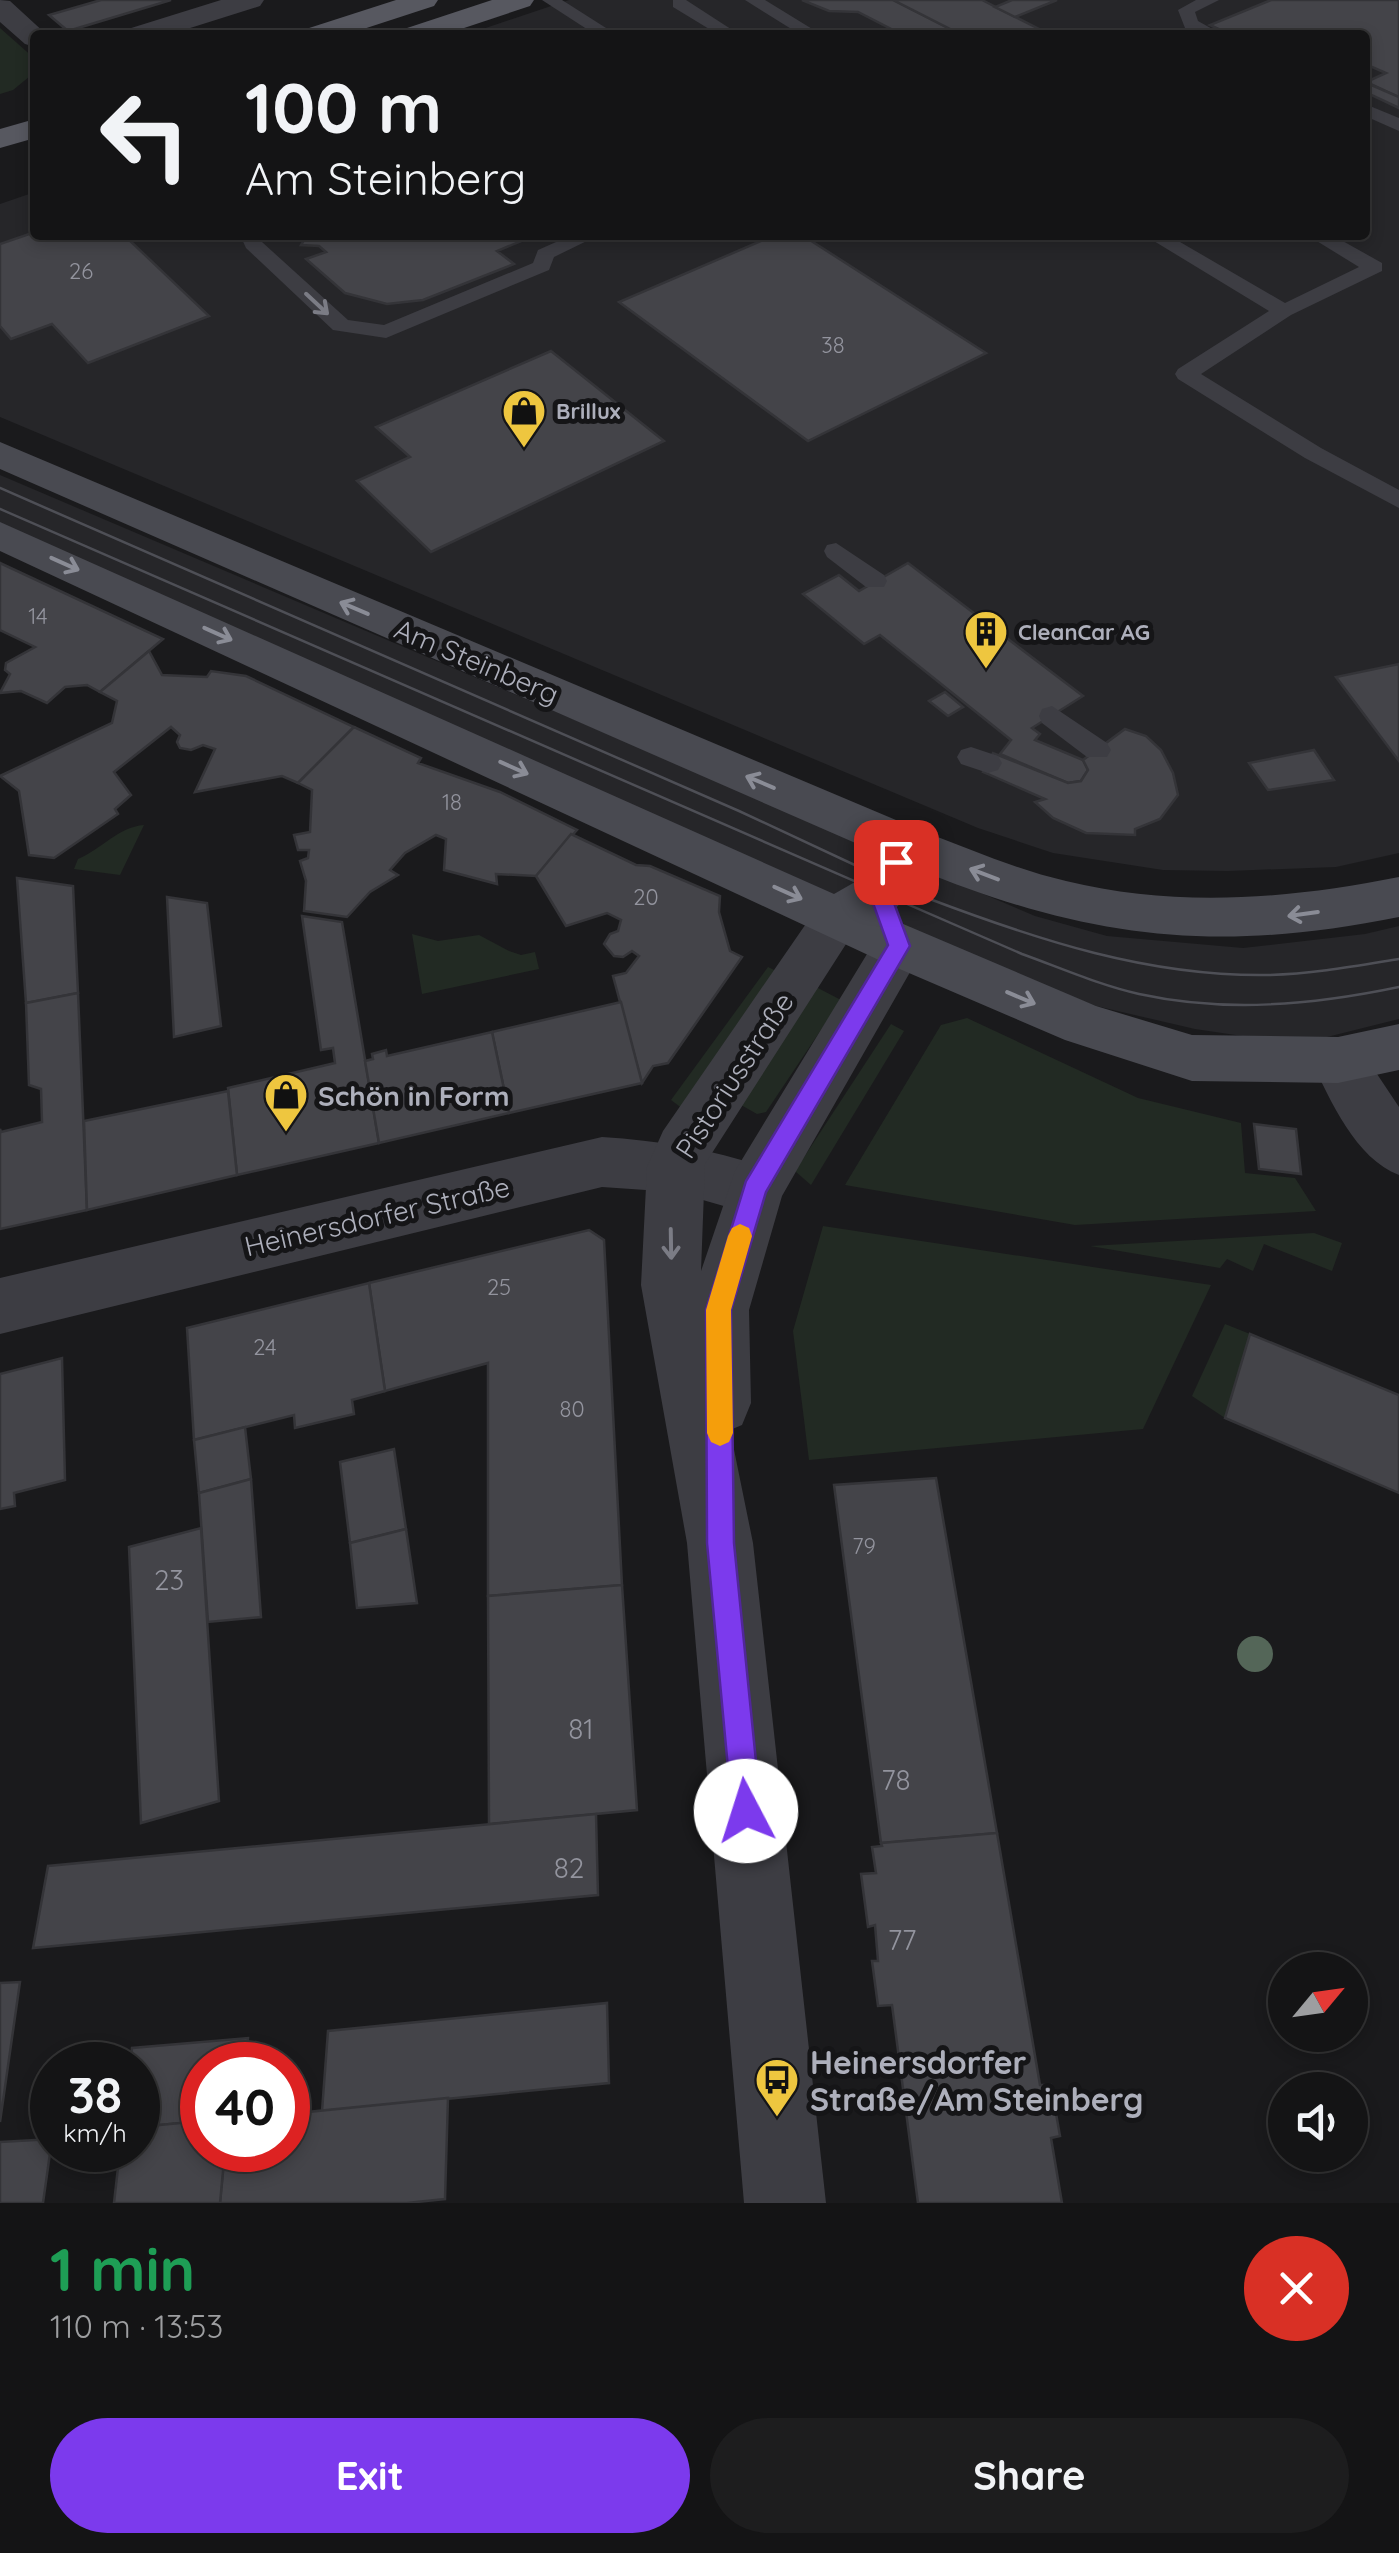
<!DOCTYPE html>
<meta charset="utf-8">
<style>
:root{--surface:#141415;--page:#1d1d1e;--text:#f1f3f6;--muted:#9d9ea0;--line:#333334;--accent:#7c3aed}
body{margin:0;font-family:Quicksand,sans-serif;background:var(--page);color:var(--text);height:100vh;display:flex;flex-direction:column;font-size:38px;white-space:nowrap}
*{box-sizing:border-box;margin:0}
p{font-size:32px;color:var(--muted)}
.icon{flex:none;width:55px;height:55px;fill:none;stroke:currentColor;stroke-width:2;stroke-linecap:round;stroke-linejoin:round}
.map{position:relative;height:2203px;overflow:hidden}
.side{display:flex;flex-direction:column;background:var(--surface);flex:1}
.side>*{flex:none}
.hud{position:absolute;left:30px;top:30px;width:1340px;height:210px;border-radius:10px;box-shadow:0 5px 15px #0003,0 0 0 2px var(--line);background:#141415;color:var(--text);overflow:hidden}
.needle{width:65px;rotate:61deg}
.fabs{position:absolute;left:1268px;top:1952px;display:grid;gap:20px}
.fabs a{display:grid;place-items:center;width:100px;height:100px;border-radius:50%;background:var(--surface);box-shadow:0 5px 15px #0003,0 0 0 2px var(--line);font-size:50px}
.speed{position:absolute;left:30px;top:2042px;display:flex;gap:20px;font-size:50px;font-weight:700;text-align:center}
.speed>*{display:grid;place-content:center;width:130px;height:130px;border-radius:50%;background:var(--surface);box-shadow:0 5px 15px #0003,0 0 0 2px var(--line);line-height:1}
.speed small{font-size:25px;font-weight:400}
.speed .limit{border:15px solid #d22;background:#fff;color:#111}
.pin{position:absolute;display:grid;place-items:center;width:85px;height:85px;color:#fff;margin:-42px;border-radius:20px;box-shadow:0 5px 15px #0006}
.me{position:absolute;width:110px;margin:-55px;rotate:355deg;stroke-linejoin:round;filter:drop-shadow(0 0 8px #0008)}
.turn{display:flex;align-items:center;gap:35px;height:210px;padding:0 50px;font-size:45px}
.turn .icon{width:130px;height:130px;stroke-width:2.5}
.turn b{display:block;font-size:70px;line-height:85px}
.round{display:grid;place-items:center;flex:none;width:105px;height:105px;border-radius:52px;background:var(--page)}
.headline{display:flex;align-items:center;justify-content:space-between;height:170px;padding:0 50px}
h1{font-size:60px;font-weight:700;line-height:75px;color:#1e9e55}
.cta{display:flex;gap:20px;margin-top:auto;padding:20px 50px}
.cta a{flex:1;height:115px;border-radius:60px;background:var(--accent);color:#fff;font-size:40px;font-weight:700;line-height:115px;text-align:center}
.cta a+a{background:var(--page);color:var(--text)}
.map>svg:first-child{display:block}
</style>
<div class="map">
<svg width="1399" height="2203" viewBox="0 0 1399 2203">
<rect width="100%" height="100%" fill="#1a1a1c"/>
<!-- built -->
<g fill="#262629">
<polygon points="569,0 1399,0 1399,853 1336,867 1228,871 1163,870 1053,853 978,828 0,417 0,204 35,192 35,235 1365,235 1365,35 465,35"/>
<polygon points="0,475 1035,916 1107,936 1243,948 1365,934 1399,926 1399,1019 1327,1037 1249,1037 1195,1029 1096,1006 940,948 0,525"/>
</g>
<!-- green -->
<g fill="#222a23">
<polygon points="0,28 35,59 35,72 13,90 0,94"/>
<path d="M144,825L120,875L74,869L78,859C102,849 118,827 144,825Z"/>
<polygon points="412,934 438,941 479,935 509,951 521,955 535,952 539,969 422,994"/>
<polygon points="768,967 778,972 683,1109 671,1100"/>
<polygon points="816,987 841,1000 766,1112 757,1114 741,1105"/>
<polygon points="967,1018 1138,1098 1241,1123 1245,1173 1295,1178 1316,1211 1075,1225 845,1185 941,1025"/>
<polygon points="891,1024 904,1031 811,1185 795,1171"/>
<polygon points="823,1226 1211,1285 1143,1429 809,1460 793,1331"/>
<polygon points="1314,1233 1342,1243 1332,1271 1264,1244 1253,1271 1227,1259 1220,1268 1090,1246"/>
<polygon points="1225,1324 1250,1334 1225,1418 1192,1396"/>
</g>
<!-- building -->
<g fill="#444449" stroke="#343438" stroke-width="2.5">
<polygon points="101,0 171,0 68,31 49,15"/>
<polygon points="802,0 893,0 962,35 903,35 858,12 829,11"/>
<polygon points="893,0 982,0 1047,33 962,35"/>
<polygon points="1012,0 1057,0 1015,17 995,7"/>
<polygon points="1271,0 1399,0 1399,97 1366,82 1386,73 1365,64 1365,35 1301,35 1289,30 1276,35 1231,35 1210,25"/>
<polygon points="1369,84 1399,97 1399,108 1365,92"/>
<polygon points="35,232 35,235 124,235 209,316 88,363 52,324 11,339 0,326 0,244"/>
<polygon points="307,235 306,235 536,235 497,251 514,264 423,300 387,304 345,293 306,259 326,252 319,246 301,245"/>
<polygon points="775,235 802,235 986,353 808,441 619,302"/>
<polygon points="551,351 664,441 431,552 357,481 410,457 376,427"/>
<polygon points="0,563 163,639 100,692 87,685 65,687 47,703 21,691 0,693 10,674 5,670 6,663 35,647 0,630"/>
<polygon points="908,563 1083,696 1032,728 1040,734 1035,740 1083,760 1088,770 1081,781 1068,783 1000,754 1011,740 880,635 864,644 803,594 839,575 859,591"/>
<polygon points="149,651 162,675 207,677 211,671 246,676 354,727 298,783 282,776 195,792 215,749 203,745 191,750 180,748 177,742 180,735 171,727 114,772 131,795 115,809 118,814 54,858 29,855 19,791 0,776 112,723 117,701 100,692"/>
<polygon points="1399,664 1399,761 1336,677"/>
<polygon points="945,692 963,707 948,716 929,701"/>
<polygon points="354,727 421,758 418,763 500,792 577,830 536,876 496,874 497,884 444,870 446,839 436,835 405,853 390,870 398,875 370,892 347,917 304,911 306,881 300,861 308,858 309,850 298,850 294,835 310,832 312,790 298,783"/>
<polygon points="1125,729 1146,736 1161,750 1173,773 1178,795 1160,819 1135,829 1135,835 1086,833 1053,818 1035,802 1045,799 983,772 993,753 1068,783 1081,781 1088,770 1083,760"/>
<polygon points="1314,750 1334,780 1268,790 1249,763"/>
<polygon points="571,834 636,865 650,866 720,896 719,912 730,951 742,957 668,1063 653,1066 642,1083 613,976 626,973 639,956 632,951 623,957 614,956 604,944 610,934 618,931 621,920 607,913 566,926 536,876"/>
<polygon points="17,878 73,886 78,993 26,1003"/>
<polygon points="167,897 207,903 221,1026 174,1037"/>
<polygon points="302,916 342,922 379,1143 237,1175 228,1088 335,1063 333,1048 321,1050"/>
<polygon points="78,993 87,1210 0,1229 0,1129 1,1132 42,1122 41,1089 29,1085 26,1003"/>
<polygon points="621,1002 642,1083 509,1113 492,1032"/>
<polygon points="492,1032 509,1113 379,1143 365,1061 373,1059 372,1054 386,1050 387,1056"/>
<polygon points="228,1091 237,1175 87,1210 84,1121"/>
<polygon points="1254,1124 1296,1129 1301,1174 1259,1169"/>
<polygon points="589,1230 604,1240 622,1585 488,1596 488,1363 385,1391 369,1283"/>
<polygon points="369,1283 385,1391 352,1400 354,1414 295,1428 294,1415 194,1440 187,1328"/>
<polygon points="1250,1334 1399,1395 1399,1493 1225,1418"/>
<polygon points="62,1358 65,1480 14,1493 15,1506 0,1509 0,1374"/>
<polygon points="245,1427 251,1479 199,1493 194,1440"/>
<polygon points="394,1449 406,1529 350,1543 340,1462"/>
<polygon points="936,1478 997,1833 881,1843 834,1485"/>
<polygon points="251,1479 261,1617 208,1622 199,1493"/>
<polygon points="201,1528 219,1801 141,1823 129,1547"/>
<polygon points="406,1529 417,1603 357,1608 350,1543"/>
<polygon points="622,1585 637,1810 489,1824 488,1596"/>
<polygon points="596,1814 598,1895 33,1948 48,1866"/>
<polygon points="997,1833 1040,2085 1051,2085 1060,2136 1051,2138 1062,2203 918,2203 892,2005 878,2006 872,1961 878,1961 875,1925 868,1927 861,1874 876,1873 872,1847 882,1846 881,1843"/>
<polygon points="20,1982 0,2122 0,1983"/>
<polygon points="607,2003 609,2083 322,2111 328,2031"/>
<polygon points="248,2038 246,2065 202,2065 202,2121 138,2127 138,2065 130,2065 132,2048"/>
<polygon points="448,2098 445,2199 407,2203 220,2203 225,2150 288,2150 288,2114"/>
<polygon points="202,2121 202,2150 225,2150 220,2203 114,2203 120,2150 138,2150 138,2127"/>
<polygon points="52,2139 43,2203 0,2203 0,2142"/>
</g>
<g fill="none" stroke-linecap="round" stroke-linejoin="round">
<!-- service -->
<g fill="#3d3d43" fill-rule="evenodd">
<polygon points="542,0 562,0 617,35 596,35"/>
<polygon points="673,0 686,0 740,35 719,35 673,7"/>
<polygon points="745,0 765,0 822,35 801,35"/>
<polygon points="1196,0 1219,0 1195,12 1198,21 1223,35 1200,35 1185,28 1178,10"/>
<polygon points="1365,104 1399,118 1399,131 1365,116"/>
<polygon points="240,235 260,235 262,242 348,320 384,325 533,263 538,250 572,235 599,235 554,257 549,270 386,338 333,330 246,248"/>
<polygon points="1144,235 1168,235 1285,303 1359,267 1307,235 1332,235 1382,263 1382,271 1291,315 1201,374 1321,448 1399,490 1399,508 1305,458 1178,379 1175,374 1178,369 1269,311"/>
<polygon points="836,543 884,575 887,581 884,587 866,587 827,557 824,551 827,545"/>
<polygon points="1052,706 1107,743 1111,750 1107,757 1087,757 1042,723 1039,716 1042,709"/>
<polygon points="971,747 998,756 1002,763 998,770 988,773 961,764 957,757 961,750"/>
</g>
<!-- minor -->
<g fill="#3d3d43" fill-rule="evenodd">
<polygon points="0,0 10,1 47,35 35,35 35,47 25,44 0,22"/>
<polygon points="221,0 264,0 260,6 168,35 124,35 128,29"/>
<path d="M1338,1037L1357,1044L1399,1107V1175C1356,1159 1330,1100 1311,1060L1319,1044Z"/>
<path d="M602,1137C662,1141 718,1150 775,1171L784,1189L775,1207L755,1215L675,1192L602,1187L0,1334V1278Z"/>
</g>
<!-- tertiary -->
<polygon fill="#3d3d43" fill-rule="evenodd" points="839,896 857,902 864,916 705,1164 701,1271 735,1171 881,931 899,925 917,931 925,946 782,1196 749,1310 751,1403 742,1425 730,1430 753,1543 826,2203 744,2203 687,1543 641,1285 647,1167 663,1131 821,902"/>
<!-- secondary -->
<path fill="#494a51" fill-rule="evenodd" d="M0,442L922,831C970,849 1017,870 1066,881C1176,908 1289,899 1399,877V917C1216,954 1089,939 917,869L898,906L882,915L1096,1006L1192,1035L1338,1037L1399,1024V1070L1338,1083L1192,1081L1065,1040L881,961L0,551V522L834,894L862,878L876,852L0,469Z"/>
<!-- primary -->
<g fill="#575860" fill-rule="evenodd">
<polygon points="396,0 438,0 434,6 345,35 302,35 306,29"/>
<polygon points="492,0 534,0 530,6 443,35 400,35 404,29"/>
<polygon points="35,119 35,138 0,148 0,129"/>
</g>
<!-- tram -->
<g stroke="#4e4f56" stroke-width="2.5">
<polyline points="0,488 739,811 891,882"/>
<path d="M0,509L1022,954C1061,968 1099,985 1139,994C1226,1013 1313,1005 1399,987"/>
<path d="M927,898C1038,940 1149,977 1269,975C1313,974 1356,966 1399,959"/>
</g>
</g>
<!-- trees -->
<circle fill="#546658" cx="1255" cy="1654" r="18"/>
<!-- one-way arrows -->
<defs><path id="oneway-shaft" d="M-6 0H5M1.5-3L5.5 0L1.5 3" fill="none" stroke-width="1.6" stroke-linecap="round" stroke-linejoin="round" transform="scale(2.5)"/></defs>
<g stroke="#7b7c85">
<use href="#oneway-shaft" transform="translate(317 304) rotate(43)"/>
<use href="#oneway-shaft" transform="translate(671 1244) rotate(89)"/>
</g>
<g stroke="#8a8c96">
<use href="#oneway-shaft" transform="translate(65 564) rotate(24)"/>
<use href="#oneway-shaft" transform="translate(354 608) rotate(-157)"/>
<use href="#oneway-shaft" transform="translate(218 634) rotate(24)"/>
<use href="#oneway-shaft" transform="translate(514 768) rotate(24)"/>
<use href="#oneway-shaft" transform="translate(760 782) rotate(-157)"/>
<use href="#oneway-shaft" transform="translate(984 874) rotate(-159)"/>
<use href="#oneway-shaft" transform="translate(788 893) rotate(24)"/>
<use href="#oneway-shaft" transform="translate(1303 914) rotate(172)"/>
<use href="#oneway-shaft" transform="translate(1021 998) rotate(23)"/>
</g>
<!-- route -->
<polygon fill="#7c3aed" stroke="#51269a" stroke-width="2.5" points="896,854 906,862 890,892 910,946 766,1192 731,1310 734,1543 761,1811 757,1822 746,1826 736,1822 732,1811 707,1543 706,1310 746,1181 888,945 869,892 889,856"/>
<!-- slow -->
<polygon fill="#f59e0b" points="740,1224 749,1228 752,1236 731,1310 733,1433 729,1442 720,1446 711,1442 707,1433 706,1310 728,1236 732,1228"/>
<!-- icons -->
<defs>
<symbol id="shop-pin" viewBox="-11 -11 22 30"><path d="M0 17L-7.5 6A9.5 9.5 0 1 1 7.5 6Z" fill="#eec63f" stroke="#151517"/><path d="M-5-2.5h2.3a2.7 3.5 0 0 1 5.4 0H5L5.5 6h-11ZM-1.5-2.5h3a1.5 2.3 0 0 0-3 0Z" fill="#111"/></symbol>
<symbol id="building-pin" viewBox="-11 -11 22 30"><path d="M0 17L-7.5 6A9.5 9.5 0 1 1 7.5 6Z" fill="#eec63f" stroke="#151517"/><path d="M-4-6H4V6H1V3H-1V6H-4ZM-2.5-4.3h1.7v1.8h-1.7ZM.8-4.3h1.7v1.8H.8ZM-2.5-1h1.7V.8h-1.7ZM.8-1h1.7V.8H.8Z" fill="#111"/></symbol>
<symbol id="bus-pin" viewBox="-11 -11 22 30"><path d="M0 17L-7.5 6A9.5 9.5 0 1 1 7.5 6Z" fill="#eec63f" stroke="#151517"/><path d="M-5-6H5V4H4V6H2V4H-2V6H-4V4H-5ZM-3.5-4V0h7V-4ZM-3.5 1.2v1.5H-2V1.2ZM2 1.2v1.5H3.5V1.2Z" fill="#111"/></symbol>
</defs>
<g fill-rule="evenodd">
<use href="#shop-pin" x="499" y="386" width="50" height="68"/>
<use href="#building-pin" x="961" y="607" width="50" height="68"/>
<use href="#shop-pin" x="261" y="1070" width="50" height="68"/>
<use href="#bus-pin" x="752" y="2055" width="50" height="68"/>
</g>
<g text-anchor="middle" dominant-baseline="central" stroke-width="10" stroke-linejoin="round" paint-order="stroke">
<!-- number labels -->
<g font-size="22" fill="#93949e">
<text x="81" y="271">26</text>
<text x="833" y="345">38</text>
<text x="38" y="616">14</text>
<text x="452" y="802">18</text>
<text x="646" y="897">20</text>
<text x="499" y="1287">25</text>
<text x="265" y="1347">24</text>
<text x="572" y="1409">80</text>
<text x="864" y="1546">79</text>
</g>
<!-- far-poi labels -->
<g font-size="22" font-weight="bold" fill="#adafbb" stroke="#151517" text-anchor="start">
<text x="556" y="411">Brillux</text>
<text x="1018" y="632">CleanCar AG</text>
</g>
<!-- street labels -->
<g font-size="28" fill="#adafbb" stroke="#151517">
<text transform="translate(477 661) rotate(23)">Am Steinberg</text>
<text transform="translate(734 1075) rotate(-57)">Pistoriusstraße</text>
<text transform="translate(377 1216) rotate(-13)">Heinersdorfer Straße</text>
</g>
<!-- poi labels -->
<g font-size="28" font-weight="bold" fill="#adafbb" stroke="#151517" text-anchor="start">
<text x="318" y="1095">Schön in Form</text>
</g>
<!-- near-number labels -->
<g font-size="28" fill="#93949e">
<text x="169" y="1579">23</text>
<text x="581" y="1728">81</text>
<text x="896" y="1779">78</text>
<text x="569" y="1867">82</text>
<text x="902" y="1939">77</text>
</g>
<!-- near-poi labels -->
<g font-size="32" font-weight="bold" fill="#adafbb" stroke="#151517" text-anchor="start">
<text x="810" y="2062">Heinersdorfer<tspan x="810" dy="37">Straße/Am Steinberg</tspan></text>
</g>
</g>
</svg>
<div class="fabs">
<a><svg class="needle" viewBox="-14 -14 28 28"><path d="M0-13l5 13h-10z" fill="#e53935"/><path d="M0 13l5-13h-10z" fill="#9d9ea0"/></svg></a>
<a><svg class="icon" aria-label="sound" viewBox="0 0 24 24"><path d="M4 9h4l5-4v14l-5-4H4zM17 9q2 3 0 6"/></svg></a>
</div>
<div class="speed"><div>38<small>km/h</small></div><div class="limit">40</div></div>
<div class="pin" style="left:896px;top:862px;background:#d93025"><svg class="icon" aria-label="arrive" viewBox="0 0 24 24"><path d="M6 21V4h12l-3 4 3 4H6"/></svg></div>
<svg class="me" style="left:746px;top:1811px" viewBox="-20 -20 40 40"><circle r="19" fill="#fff"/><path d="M0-13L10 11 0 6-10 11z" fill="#7c3aed"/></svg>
<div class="hud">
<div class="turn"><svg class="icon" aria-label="left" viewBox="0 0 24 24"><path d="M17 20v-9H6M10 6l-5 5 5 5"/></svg><div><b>100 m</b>Am Steinberg</div></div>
</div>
</div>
<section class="side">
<div class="headline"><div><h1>1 min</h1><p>110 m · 13:53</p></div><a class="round" style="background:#d93025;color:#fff"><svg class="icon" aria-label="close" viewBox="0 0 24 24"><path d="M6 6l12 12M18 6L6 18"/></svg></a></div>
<div class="cta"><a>Exit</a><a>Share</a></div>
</section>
